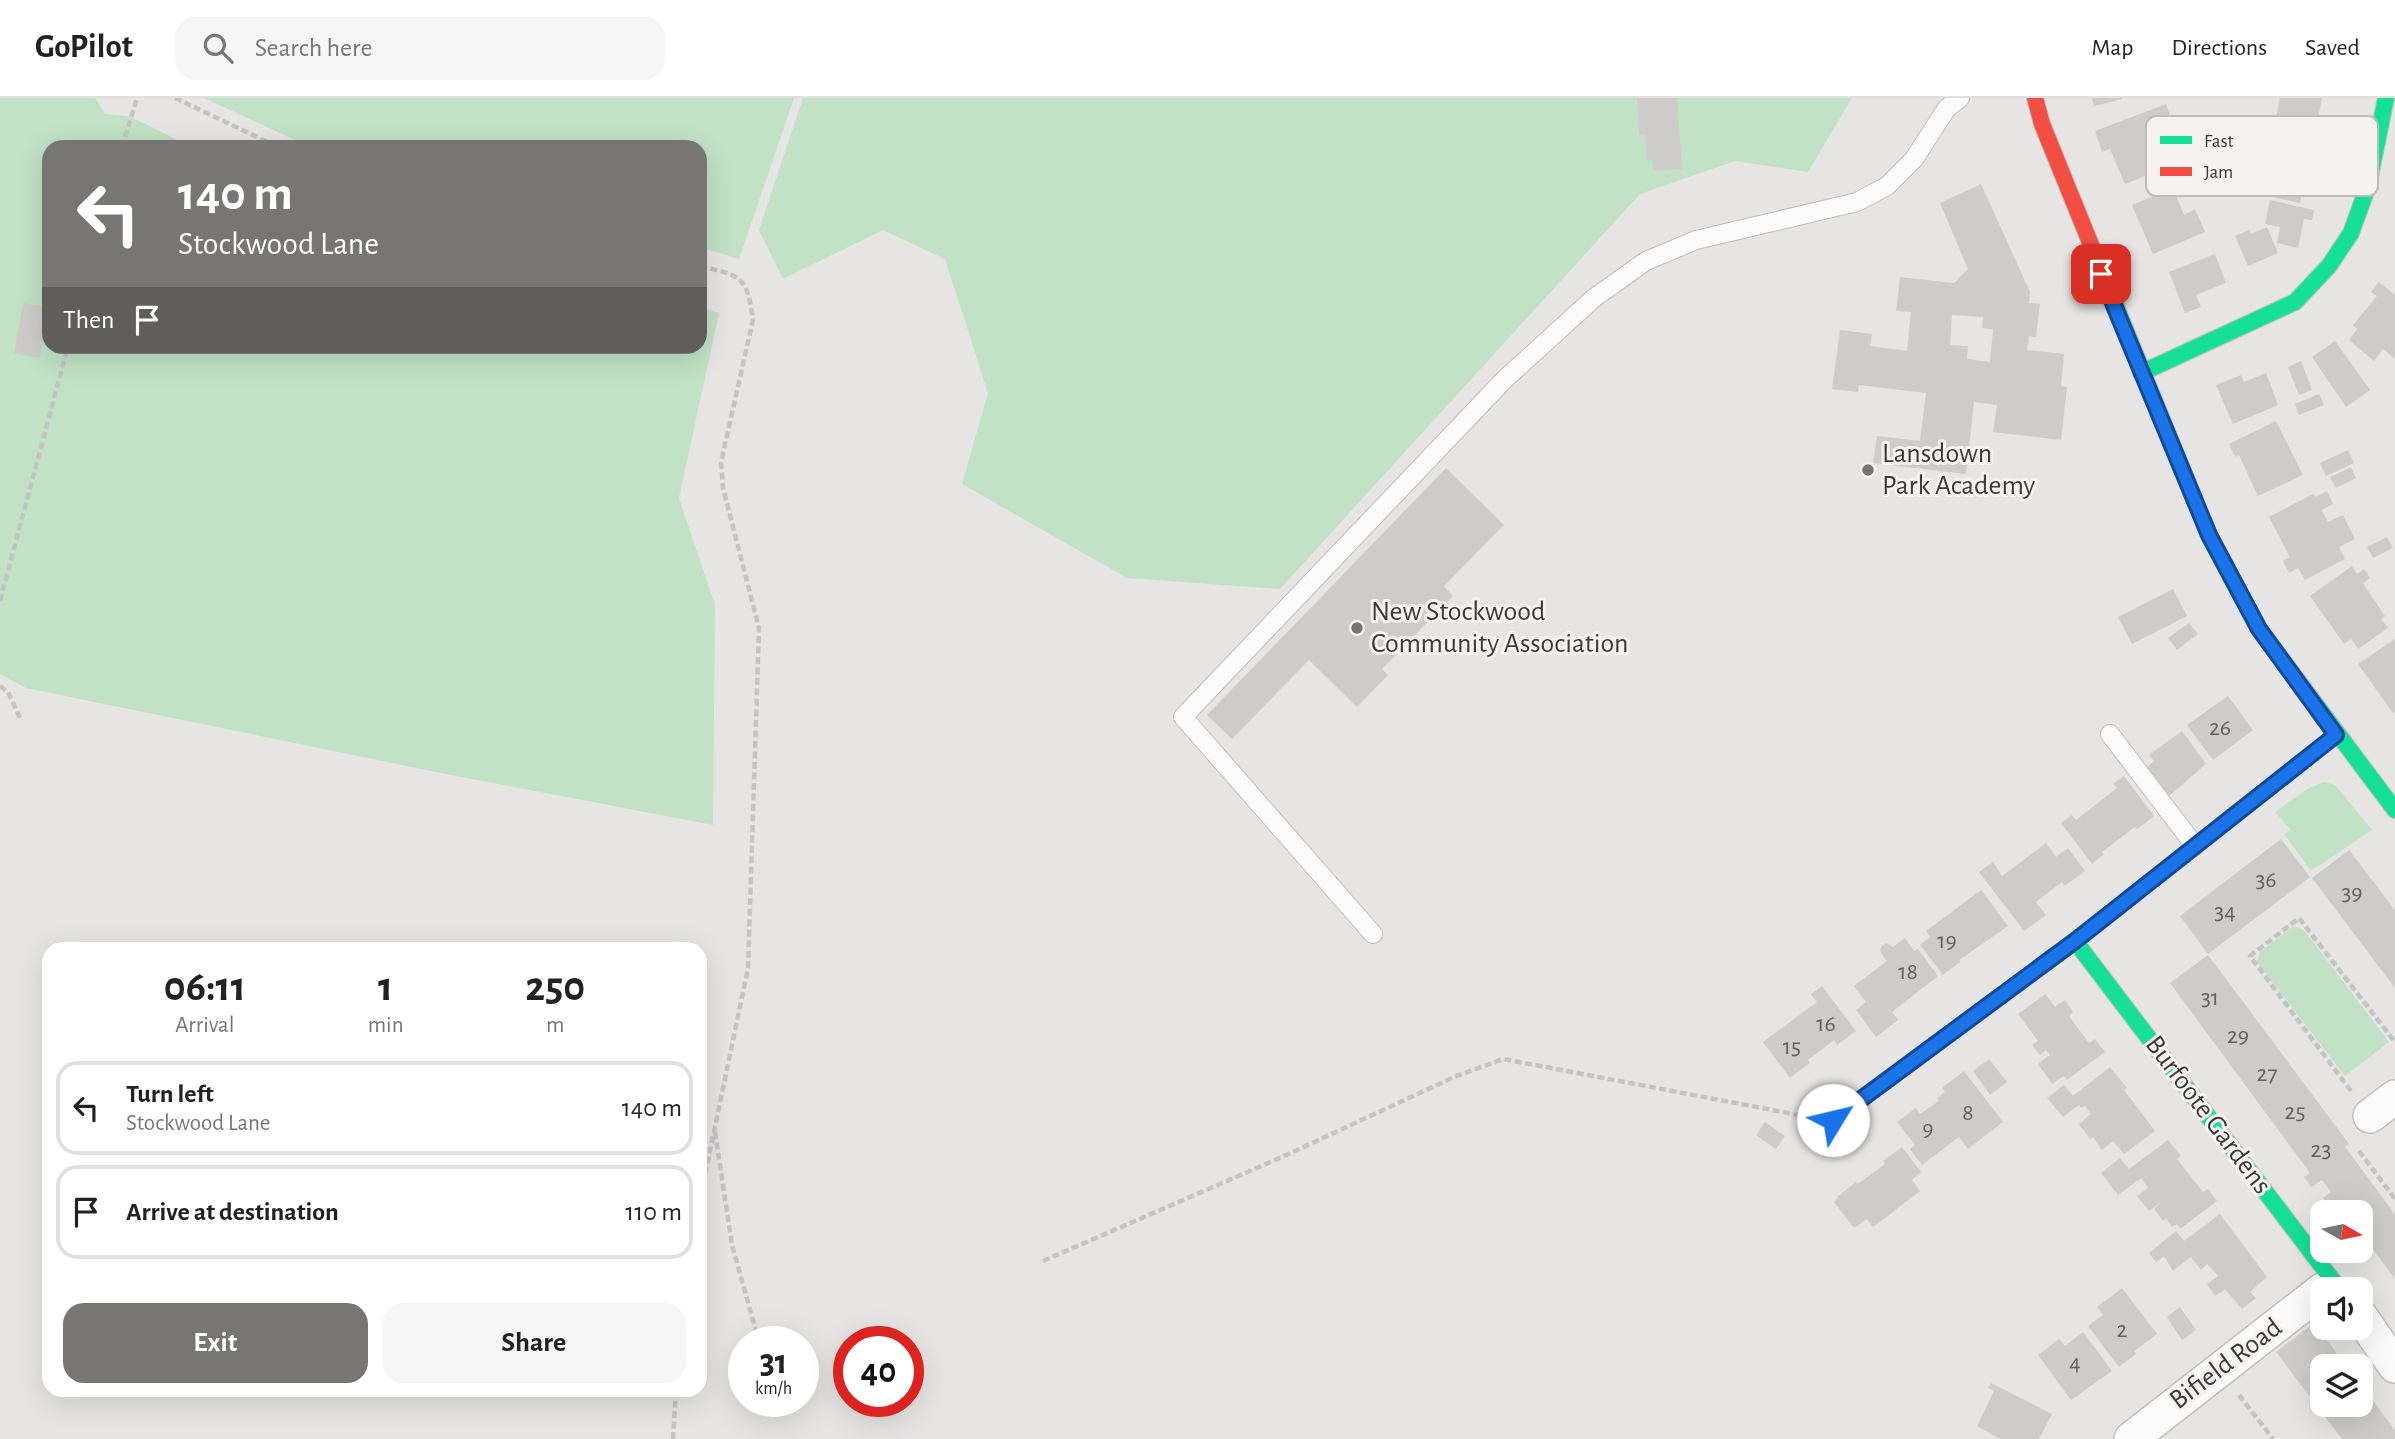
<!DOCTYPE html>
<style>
:root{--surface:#fff;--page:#f6f6f6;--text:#222;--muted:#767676;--line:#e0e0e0;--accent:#787675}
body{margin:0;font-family:"Alegreya Sans",sans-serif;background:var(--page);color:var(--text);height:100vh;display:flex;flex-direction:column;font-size:26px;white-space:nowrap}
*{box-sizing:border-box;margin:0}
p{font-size:23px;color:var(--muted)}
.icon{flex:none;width:38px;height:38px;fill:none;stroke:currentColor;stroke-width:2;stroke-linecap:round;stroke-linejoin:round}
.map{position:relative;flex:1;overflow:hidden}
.sheet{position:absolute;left:42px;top:844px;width:665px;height:455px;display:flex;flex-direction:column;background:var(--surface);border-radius:21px;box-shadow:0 7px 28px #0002}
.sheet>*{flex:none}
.top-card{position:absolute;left:42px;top:42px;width:665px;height:214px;border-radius:21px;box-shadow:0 7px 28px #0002;background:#787675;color:#fff;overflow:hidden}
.needle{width:46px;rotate:99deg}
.controls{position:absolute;left:2310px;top:1102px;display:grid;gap:14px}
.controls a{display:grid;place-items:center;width:63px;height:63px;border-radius:14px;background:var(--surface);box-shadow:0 7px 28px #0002;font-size:35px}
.speed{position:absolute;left:728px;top:1228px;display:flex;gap:14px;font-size:35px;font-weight:700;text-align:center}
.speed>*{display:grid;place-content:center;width:91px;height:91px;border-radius:50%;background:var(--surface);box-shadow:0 7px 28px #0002;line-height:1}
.speed small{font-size:18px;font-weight:400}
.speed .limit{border:10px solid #d22;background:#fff;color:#111}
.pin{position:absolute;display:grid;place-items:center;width:60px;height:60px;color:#fff;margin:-30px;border-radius:14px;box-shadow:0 4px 10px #0006}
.me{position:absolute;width:77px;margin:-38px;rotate:54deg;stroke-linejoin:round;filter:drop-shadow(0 0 5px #0008)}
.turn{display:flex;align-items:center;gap:24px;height:147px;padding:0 21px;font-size:32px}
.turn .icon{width:91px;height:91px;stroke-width:2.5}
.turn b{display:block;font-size:49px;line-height:60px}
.then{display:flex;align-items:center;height:66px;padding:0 21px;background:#0003;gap:14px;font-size:26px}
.eta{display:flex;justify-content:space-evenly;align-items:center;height:119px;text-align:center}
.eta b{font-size:42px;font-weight:600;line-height:49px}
.primary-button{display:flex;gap:14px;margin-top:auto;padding:14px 21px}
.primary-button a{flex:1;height:80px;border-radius:21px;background:var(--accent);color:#fff;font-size:28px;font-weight:600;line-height:80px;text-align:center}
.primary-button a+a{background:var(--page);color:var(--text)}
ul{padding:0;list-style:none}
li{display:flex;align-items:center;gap:21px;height:94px;margin:0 14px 10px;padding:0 7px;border:4px solid var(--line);border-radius:21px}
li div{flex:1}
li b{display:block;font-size:26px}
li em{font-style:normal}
header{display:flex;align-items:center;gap:42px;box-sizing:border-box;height:98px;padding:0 35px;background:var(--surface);border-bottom:2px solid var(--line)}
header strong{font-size:33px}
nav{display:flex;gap:38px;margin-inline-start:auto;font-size:24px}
.search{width:490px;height:63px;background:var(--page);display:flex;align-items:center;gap:18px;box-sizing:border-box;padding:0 24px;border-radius:21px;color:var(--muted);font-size:26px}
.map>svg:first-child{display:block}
</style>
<header>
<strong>GoPilot</strong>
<div class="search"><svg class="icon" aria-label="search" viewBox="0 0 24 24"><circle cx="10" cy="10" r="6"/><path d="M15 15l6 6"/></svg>Search here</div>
<nav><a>Map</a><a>Directions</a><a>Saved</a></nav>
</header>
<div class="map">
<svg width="2395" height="1341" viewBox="0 0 2395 1341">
<rect width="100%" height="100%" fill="#e7e5e3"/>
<!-- green -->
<g fill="#c1e2c5">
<polygon points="0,0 95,0 105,16 129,18 192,49 49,49 49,248 700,248 700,209 719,215 679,400 715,507 713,727 446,676 26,590 0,576"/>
<polygon points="204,0 794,0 739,161 700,149 700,49 310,49"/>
<polygon points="803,0 1852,0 1808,74 1735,63 1640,96 1280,491 1127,480 962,386 988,295 945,161 883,132 783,181 759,132"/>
<polygon points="2324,684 2335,687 2372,732 2311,773 2284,736 2291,732 2275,714 2309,690"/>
<polygon points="2294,828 2304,832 2389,944 2345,978 2257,864 2260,854"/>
</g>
<!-- building -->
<g fill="#cdcccb" fill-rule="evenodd">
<polygon points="1637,0 1677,0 1682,71 1653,73 1652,62 1647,63 1645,36 1639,37"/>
<polygon points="2092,0 2122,0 2122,1 2094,8"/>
<polygon points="2280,0 2322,0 2316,32 2275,24"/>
<polygon points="2166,6 2179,43 2168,46 2176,66 2125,86 2110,51 2102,54 2095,33"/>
<polygon points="2283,27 2315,34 2300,105 2272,99 2275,86 2253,82 2257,60 2267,62 2273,35 2281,37"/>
<path d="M1981,86L2030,194L2029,205L2040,206L2036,239L2029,238L2027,252L2064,256L2061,288L2067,289L2061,342L1993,334L1997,307L1974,304L1966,376L1873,365L1877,338L1920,343L1926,295L1859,287L1858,294L1832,291L1840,232L1872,236L1870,248L1907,253L1911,214L1896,213L1900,179L1954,185L1968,171L1940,105ZM1952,217L1983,219L1982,230L1993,231L1990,264L1967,261L1968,248L1950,247Z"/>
<polygon points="2173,90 2184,117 2195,111 2205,134 2153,156 2132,107"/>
<polygon points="2270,102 2314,112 2312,122 2304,121 2298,150 2277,145 2280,129 2265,126"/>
<polygon points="2267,129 2278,155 2248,168 2235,138 2249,132 2251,136"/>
<polygon points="2215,156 2226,185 2196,197 2201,209 2185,215 2169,174"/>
<polygon points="2379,184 2395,197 2395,261 2383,251 2374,263 2349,242 2357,231 2353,227 2377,198 2371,194"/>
<polygon points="23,205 49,210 40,260 14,255"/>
<polygon points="2335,243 2370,292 2346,309 2312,259"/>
<polygon points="2301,263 2312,292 2299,297 2288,269"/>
<polygon points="2266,275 2278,307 2233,326 2216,287 2241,277 2244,284"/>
<polygon points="2319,296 2324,307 2299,317 2295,306"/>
<polygon points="2276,323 2303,377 2258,398 2239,357 2235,359 2229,346"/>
<polygon points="2348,352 2354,365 2326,378 2320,365"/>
<polygon points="2351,369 2356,380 2336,390 2330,379"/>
<polygon points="1446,370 1504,427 1444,488 1453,498 1382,571 1388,577 1357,609 1309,562 1232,641 1207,617"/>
<polygon points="2327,393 2333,406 2322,412 2328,424 2343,417 2355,441 2339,449 2345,461 2305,482 2298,470 2289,475 2283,463 2290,459 2269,419 2313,396 2315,399"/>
<polygon points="2387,439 2393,450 2373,460 2367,449"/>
<polygon points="2352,468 2357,476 2364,471 2370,480 2363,485 2385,518 2381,521 2388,530 2358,551 2351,541 2344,546 2310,498"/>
<polygon points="2173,491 2187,518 2132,546 2118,519"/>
<polygon points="2189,525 2198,536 2177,552 2168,540"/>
<polygon points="2395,541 2395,614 2393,615 2358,566"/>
<polygon points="2228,598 2253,632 2213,662 2187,627"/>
<polygon points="2182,633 2206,666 2169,698 2147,669 2154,663 2149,657"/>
<polygon points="2124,678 2154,718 2137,731 2135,729 2102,754 2104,756 2092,766 2061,725 2072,717 2076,722 2117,690 2113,686"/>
<polygon points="2281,741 2310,779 2208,856 2180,818"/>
<polygon points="2046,745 2056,759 2068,750 2085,773 2065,788 2062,784 2036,804 2046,817 2024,833 1979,774 1993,764 2002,778"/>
<polygon points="2349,752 2395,812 2395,890 2312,780"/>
<polygon points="1981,792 2008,828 1959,862 1960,864 1943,877 1920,847 1930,839 1926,833"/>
<polygon points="1905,840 1914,853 1918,851 1938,878 1892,914 1898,922 1876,939 1856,912 1866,904 1854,888 1887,863 1880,853 1881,849 1886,845 1893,849"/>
<polygon points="2208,857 2335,1027 2349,1046 2345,1049 2395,1116 2395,1181 2361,1135 2361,1115 2333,1115 2323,1100 2331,1094 2322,1082 2311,1089 2304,1079 2310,1075 2170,885"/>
<polygon points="1822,888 1856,933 1837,947 1834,942 1808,962 1810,965 1790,980 1763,944 1817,904 1811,896"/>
<polygon points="2045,896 2055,909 2065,902 2073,914 2069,918 2089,945 2095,941 2105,954 2067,982 2064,978 2052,986 2038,966 2050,957 2046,952 2040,957 2032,947 2038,943 2018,916"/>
<polygon points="1989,961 2007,984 1990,997 1973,973"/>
<polygon points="2110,969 2127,990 2124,992 2155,1033 2124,1056 2113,1043 2102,1052 2093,1039 2090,1041 2079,1026 2091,1016 2085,1008 2081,1010 2079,1007 2063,1019 2047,1000 2064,987 2073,998"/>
<polygon points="1964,973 2003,1024 1968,1051 1959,1039 1922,1067 1910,1051 1915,1047 1897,1024 1916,1010 1920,1016 1939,1003 1937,1000 1945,994 1942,990"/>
<polygon points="1765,1024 1785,1038 1776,1051 1756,1037"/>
<polygon points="2168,1042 2181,1058 2177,1061 2203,1094 2208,1091 2217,1103 2180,1131 2177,1126 2172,1129 2166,1120 2163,1123 2154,1111 2161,1104 2149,1113 2137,1098 2148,1090 2141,1080 2118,1097 2101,1075 2120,1060 2129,1071"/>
<polygon points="1902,1049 1921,1074 1912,1082 1920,1093 1873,1129 1867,1121 1854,1130 1834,1104 1838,1100 1837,1099 1856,1084 1857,1086 1869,1078 1885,1066 1883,1063"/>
<polygon points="2220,1116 2267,1179 2250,1194 2256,1200 2242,1211 2225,1191 2215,1198 2207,1186 2218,1178 2207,1166 2201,1172 2191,1159 2173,1173 2164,1158 2156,1164 2149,1155 2176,1133 2184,1143"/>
<polygon points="2122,1190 2157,1236 2134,1253 2136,1256 2119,1269 2088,1228 2103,1217 2097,1209"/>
<polygon points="2180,1209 2196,1232 2182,1242 2167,1219"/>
<polygon points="2314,1225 2347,1269 2322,1269 2322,1307 2361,1307 2361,1287 2395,1332 2395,1341 2342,1341 2276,1254"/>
<polygon points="2083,1234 2112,1273 2071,1302 2038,1257 2059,1241 2065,1248"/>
<polygon points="1991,1285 2052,1316 2039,1341 2000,1341 1977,1328 1994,1293 1988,1290"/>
</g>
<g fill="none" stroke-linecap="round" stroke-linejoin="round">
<defs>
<g id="lane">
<polyline points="2110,636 2195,748"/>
<polyline points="1373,836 1183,619 1504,282 1594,200 1646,163 1696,142 1857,104 1887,88 1914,61 1947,10 1960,0"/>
</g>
<g id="street">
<polyline points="2370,1018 2395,999"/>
<polyline points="2361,1219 2395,1268"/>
<polyline points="2131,1341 2322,1192"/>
</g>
<g id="fast">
<polyline points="2100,169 2209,437 2259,531 2395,712"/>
<polyline points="2141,275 2295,204 2329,168 2351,135 2368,88 2386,0"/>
<polyline points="2075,843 2340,1192"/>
<polyline points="1833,1022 2075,843 2336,637"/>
</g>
<polyline id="jam" points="2035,0 2042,26 2100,169"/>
</defs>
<!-- lane casing -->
<use href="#lane" stroke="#bfbebc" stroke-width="20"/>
<!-- street casing -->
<use href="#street" stroke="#bfbebc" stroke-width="36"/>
<!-- fast casing -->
<use href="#fast" stroke="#bfbebc" stroke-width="18"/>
<!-- jam casing -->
<use href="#jam" stroke="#bfbebc" stroke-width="18"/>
<!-- path -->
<g stroke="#c5c4c4" stroke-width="4.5" stroke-dasharray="7 3.5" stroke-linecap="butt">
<polyline points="175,0 278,49"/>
<polyline points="122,49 137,0"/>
<path d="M700,168C741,178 747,177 753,222L721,364L723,390L759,530L748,870L700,1101"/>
<polyline points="0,503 68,248"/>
<polyline points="0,588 8,594 20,620"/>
<polyline points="2351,993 2250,858 2299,820 2395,944"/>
<polyline points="715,1034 732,1147 759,1244"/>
<polyline points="2359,1053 2395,1101"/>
<polyline points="1043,1163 1282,1059 1454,979 1503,961 1799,1017"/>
<polyline points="2239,1297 2273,1341"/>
<polyline points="776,1304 776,1305"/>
<polyline points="673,1341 676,1292"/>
</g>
<!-- lane -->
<use href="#lane" stroke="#fbfbfb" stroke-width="18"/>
<!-- street -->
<use href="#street" stroke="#fbfbfb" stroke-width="33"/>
<!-- fast -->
<use href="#fast" stroke="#16e098" stroke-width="16"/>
<!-- jam -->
<use href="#jam" stroke="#f24e42" stroke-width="16"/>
</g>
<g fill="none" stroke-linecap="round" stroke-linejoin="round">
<defs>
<polyline id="route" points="1833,1022 2075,843 2336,637 2259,531 2209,437 2101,176"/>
</defs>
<!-- route casing -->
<use href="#route" stroke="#114b97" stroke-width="18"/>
<!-- route -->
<use href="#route" stroke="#1a73e8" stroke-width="12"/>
</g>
<!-- markers -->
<g fill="#787675" stroke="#f5f2ef" stroke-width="2.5">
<circle cx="1868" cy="372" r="7"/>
<circle cx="1357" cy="530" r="7"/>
</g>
<g text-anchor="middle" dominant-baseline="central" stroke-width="6" stroke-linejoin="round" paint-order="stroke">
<!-- number labels -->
<g font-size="24" fill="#615f5f">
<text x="2220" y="630">26</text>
<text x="2266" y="782">36</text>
<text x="2352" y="795">39</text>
<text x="2225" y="814">34</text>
<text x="1947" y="843">19</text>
<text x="1908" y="874">18</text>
<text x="2210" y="900">31</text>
<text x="1826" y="926">16</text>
<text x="2238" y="938">29</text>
<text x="1792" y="949">15</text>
<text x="2267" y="976">27</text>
<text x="2295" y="1014">25</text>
<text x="1968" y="1015">8</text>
<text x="1928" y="1031">9</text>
<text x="2321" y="1052">23</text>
<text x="2122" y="1232">2</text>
<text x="2075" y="1265">4</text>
</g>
<!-- poi labels -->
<g font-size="28" fill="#3c3a3a" stroke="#f5f2ef" text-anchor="start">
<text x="1882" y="356">Lansdown<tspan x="1882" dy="32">Park Academy</tspan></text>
<text x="1371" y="514">New Stockwood<tspan x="1371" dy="32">Community Association</tspan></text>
</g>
<!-- street labels -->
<g font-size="28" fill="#3c3a3a" stroke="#f5f2ef">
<text transform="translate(2208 1017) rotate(53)">Burfoote Gardens</text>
<text transform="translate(2226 1266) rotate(-37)">Bifield Road</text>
</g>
</g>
<!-- legend -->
<rect x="2146" y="18" width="232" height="80" rx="10" fill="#f5f2ef" stroke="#bebbb9" stroke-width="2"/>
<rect x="2160" y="38" width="32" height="8" fill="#16e098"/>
<rect x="2160" y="69" width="32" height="9" fill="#f24e42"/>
<g font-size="19" fill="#3c3a3a">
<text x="2204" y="49">Fast</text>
<text x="2204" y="80">Jam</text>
</g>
</svg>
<div class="controls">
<a><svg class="needle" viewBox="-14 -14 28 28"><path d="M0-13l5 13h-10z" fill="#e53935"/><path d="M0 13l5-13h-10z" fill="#767676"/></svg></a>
<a><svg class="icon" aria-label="sound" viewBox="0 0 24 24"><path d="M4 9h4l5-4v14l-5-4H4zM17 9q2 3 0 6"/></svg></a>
<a><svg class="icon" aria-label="layers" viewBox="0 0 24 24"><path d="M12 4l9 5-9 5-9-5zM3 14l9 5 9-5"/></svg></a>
</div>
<div class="speed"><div>31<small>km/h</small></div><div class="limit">40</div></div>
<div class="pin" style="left:2101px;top:176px;background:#d93025"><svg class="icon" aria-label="arrive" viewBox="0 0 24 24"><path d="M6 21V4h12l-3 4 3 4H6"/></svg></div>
<svg class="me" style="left:1833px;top:1022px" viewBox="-20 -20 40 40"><circle r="19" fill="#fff"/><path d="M0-13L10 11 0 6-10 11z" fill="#1a73e8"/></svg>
<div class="top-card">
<div class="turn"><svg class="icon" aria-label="left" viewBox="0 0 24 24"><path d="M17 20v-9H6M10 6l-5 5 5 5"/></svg><div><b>140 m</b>Stockwood Lane</div></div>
<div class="then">Then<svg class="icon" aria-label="arrive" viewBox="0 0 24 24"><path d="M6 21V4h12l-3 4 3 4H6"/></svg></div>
</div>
<section class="sheet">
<div class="eta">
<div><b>06:11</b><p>Arrival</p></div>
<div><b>1</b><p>min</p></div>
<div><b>250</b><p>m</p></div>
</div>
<ul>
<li><svg class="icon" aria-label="left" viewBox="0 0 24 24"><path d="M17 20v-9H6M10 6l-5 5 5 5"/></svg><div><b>Turn left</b><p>Stockwood Lane</p></div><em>140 m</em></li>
<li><svg class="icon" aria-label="arrive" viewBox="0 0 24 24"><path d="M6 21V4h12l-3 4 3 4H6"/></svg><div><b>Arrive at destination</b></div><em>110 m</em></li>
</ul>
<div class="primary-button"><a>Exit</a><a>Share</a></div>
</section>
</div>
